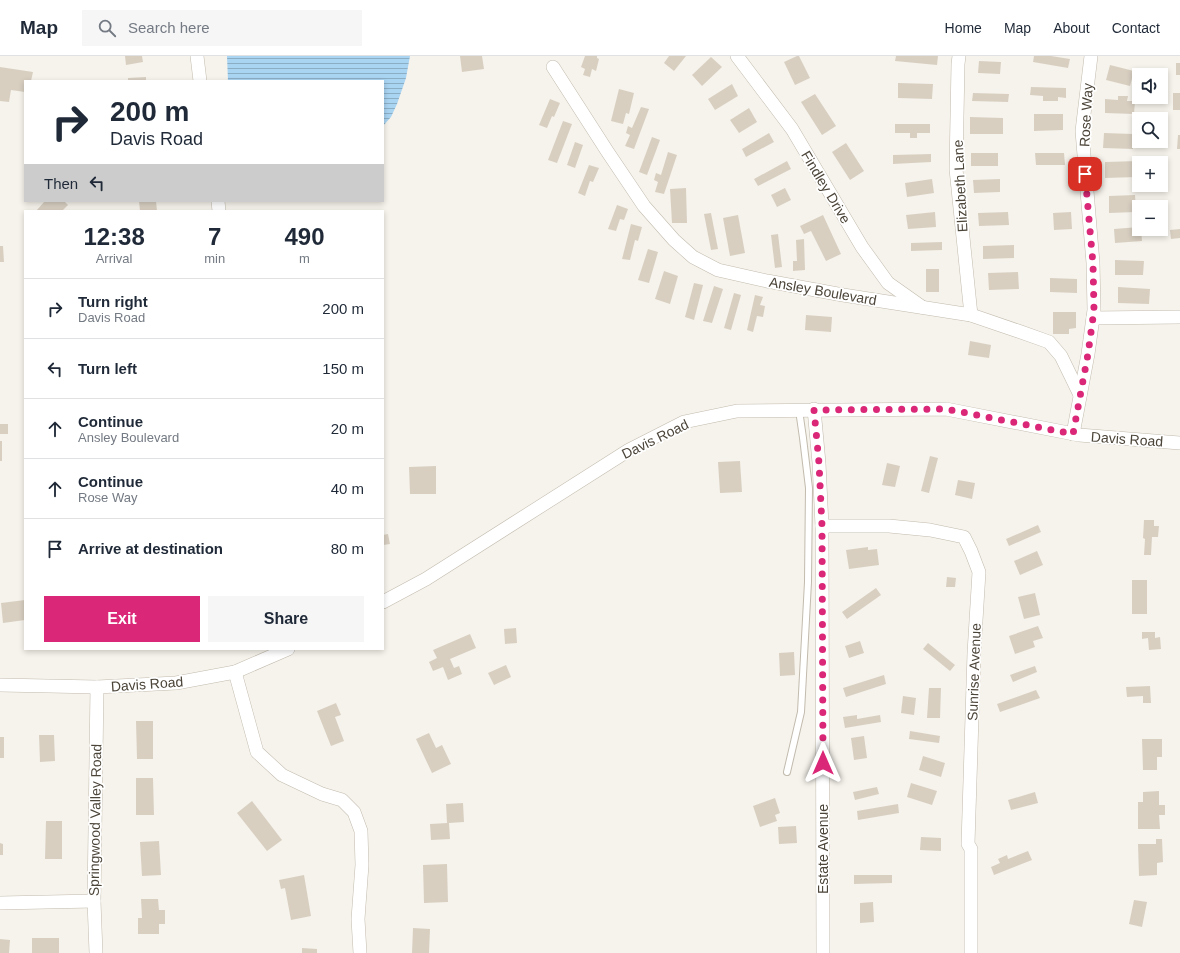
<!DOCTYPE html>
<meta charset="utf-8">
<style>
:root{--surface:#fff;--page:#f6f6f7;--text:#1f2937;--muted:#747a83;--line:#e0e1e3;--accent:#db2777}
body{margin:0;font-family:Arial,sans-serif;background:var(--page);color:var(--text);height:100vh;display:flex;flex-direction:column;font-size:15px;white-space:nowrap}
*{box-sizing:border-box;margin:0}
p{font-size:13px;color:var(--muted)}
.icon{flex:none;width:22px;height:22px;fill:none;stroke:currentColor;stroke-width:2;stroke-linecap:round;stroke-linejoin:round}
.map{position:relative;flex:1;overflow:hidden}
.side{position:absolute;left:24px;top:154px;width:360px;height:440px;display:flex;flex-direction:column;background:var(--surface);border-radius:0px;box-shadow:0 2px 6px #0003}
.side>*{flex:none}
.banner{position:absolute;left:24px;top:24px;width:360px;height:122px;border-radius:0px;box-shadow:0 2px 6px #0003;background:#fff;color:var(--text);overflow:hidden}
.buttons{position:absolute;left:1132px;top:12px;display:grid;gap:8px}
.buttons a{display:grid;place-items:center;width:36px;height:36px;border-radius:0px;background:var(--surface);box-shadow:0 2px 6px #0003;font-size:20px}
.pin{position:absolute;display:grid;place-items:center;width:34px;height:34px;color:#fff;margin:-17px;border-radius:8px;box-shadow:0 2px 6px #0006}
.me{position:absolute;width:44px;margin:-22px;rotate:0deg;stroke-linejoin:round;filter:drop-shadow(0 0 3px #0008)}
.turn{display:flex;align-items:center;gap:14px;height:84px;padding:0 20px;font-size:18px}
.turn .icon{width:52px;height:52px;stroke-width:2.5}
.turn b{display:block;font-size:28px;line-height:34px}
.then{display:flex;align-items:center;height:38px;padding:0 20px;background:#0003;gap:8px;font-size:15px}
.eta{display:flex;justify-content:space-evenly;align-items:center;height:68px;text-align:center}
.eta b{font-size:24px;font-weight:600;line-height:28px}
.cta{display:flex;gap:8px;margin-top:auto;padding:8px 20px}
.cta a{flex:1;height:46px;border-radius:0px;background:var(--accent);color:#fff;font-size:16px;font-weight:600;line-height:46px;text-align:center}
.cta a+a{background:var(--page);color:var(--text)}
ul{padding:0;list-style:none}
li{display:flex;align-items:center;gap:12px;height:60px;padding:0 20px;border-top:1px solid var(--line)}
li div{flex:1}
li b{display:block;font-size:15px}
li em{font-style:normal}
header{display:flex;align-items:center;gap:24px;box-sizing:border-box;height:56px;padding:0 20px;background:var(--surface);border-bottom:1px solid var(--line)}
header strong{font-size:19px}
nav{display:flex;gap:22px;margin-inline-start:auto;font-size:14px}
.search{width:280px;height:36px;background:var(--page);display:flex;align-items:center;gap:10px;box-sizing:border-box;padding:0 14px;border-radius:0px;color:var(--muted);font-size:15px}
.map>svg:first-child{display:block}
</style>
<header>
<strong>Map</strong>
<div class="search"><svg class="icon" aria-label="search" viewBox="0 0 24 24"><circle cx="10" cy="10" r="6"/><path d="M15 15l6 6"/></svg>Search here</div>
<nav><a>Home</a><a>Map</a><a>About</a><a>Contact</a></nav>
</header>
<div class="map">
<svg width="1180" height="897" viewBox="0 0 1180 897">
<defs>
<pattern id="water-rules" width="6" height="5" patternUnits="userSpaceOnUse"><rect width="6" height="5" fill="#a9d4f2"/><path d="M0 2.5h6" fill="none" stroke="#8caec5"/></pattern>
</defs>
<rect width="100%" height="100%" fill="#f6f3ec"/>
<!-- water -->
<polygon fill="url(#water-rules)" points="227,0 410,0 406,22 397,48 391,61 383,70 383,25 228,25"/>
<!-- building -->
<g fill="#d8cfc1">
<polygon points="125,0 142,0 143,6 126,9"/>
<polygon points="460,0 482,0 484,13 462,16"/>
<polygon points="585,0 597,0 597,2 599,3 596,15 592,13 590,21 583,19 585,13 581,11"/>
<polygon points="669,0 686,0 674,15 664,7"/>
<polygon points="797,0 799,0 810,22 795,29 784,6"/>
<polygon points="896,0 938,0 937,9 895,5"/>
<polygon points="1034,0 1051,0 1070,3 1068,12 1033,6"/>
<polygon points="711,1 722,11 702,30 692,19"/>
<polygon points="979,5 1001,6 1000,18 978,17"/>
<rect x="1176" y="7" width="4" height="12"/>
<polygon points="1110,9 1134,15 1130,30 1106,24"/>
<polygon points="0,11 33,16 31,25 25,25 25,36 11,34 9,46 0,45"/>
<polygon points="146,21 146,25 128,25 128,22"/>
<polygon points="898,27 933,28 932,43 898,42"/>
<polygon points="732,28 738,40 715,54 708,43"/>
<polygon points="1031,31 1066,32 1066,42 1058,41 1058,45 1043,45 1043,40 1030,39"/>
<polygon points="619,33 634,37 629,58 626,57 623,68 611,65"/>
<polygon points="973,37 1009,38 1008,46 972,45"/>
<rect x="1173" y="37" width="7" height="17"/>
<polygon points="815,38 836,70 822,79 801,46"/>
<polygon points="1118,40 1128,40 1127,45 1135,45 1134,58 1105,57 1105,43 1118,44"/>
<polygon points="550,43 560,47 554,61 552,60 547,72 539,69"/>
<polygon points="641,51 649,53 634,93 625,90 630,79 626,77 628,70 632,72"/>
<polygon points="749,52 757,66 739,77 730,64"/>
<polygon points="1034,58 1063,58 1063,74 1034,75"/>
<polygon points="970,61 1003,62 1003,78 970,78"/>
<polygon points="563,65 572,68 557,107 548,104"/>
<polygon points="895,68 930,68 930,77 917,77 917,82 910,82 910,77 895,77"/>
<polygon points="769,77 774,86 746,101 742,93"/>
<polygon points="1104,77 1133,78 1133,93 1103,92"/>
<polygon points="1178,79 1180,79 1180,93 1177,93"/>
<polygon points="652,81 660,84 647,119 639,116"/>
<polygon points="575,86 583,89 575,112 567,109"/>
<polygon points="846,87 864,115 850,124 832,96"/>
<polygon points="668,96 677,99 664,138 655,136 658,126 654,124 656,117 661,119"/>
<rect x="971" y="97" width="27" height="13"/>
<polygon points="1035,97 1064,97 1065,109 1036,109"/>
<polygon points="931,98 931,106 893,108 893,99"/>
<polygon points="787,105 791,113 758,130 754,123"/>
<polygon points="1137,105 1137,121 1105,122 1105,106"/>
<polygon points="589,109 599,112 593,126 590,125 585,140 578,137"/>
<polygon points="932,123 934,137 907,141 905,127"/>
<polygon points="1000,123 1000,136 974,137 973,124"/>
<polygon points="686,132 687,167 672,167 670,133"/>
<polygon points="785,132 791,144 777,151 771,139"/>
<polygon points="1135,139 1136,156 1109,157 1109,140"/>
<polygon points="45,145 64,145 68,149 62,155 36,155"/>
<polygon points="139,145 156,145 157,155 140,155"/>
<polygon points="617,149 628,153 624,164 620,163 616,175 608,173"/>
<polygon points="935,156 936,171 908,173 906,159"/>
<polygon points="1008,156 1009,169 979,170 978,157"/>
<polygon points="1071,156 1072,173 1054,174 1053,157"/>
<polygon points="711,157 718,193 711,194 704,158"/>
<polygon points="738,159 745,197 730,200 723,162"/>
<polygon points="823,159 841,198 826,205 811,175 804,178 800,170"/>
<polygon points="631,168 642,171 638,185 635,184 630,204 622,203"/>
<polygon points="1139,171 1139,173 1141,173 1142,185 1115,187 1114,173"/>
<polygon points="1180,173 1180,182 1171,183 1170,174"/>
<polygon points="778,178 782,211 775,212 771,179"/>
<polygon points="804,183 805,214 793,215 793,205 797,205 796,184"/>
<polygon points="942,186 942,194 911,195 911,187"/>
<polygon points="1014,189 1014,202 983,203 983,190"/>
<polygon points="0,190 3,190 4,206 0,206"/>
<polygon points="648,193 658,196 649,227 638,224"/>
<polygon points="1115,204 1144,205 1143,219 1115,219"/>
<rect x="926" y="213" width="13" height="23"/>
<polygon points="664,215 678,220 670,248 655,243"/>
<polygon points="1018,216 1019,233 989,234 988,217"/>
<polygon points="1050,222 1077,223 1077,237 1050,236"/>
<polygon points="694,227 703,229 694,264 685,261"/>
<polygon points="714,230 723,233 712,267 703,265"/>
<polygon points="1118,231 1150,233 1149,248 1118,247"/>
<polygon points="734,237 741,239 731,274 724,272"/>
<polygon points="755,239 763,241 760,249 765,250 763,261 757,260 753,276 747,274"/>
<polygon points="1053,256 1076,256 1076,272 1069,273 1069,278 1053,278"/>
<polygon points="806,259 832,261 831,276 805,274"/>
<polygon points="970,285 991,289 989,302 968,299"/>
<rect x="0" y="368" width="8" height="10"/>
<rect x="0" y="385" width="2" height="20"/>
<polygon points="930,400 938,402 929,437 921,435"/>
<polygon points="740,405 742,436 720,437 718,406"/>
<polygon points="887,407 900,410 895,431 882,429"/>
<polygon points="436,410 436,438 410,438 409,411"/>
<polygon points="958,424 975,427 972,443 955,439"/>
<polygon points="1144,464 1154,464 1154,470 1159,470 1158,481 1152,481 1151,499 1144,499 1145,483 1143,482"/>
<polygon points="1038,469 1041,476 1009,490 1006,483"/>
<polygon points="388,478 390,488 383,489 383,479"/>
<polygon points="868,491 868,494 877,493 879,509 849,513 846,494"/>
<polygon points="1037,495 1043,509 1020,519 1014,505"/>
<polygon points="947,521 956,522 955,531 946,531"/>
<rect x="1132" y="524" width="15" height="34"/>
<polygon points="876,532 881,539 847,563 842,556"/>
<polygon points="1035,537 1040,559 1024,563 1018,541"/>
<polygon points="25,544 25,564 3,567 1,547"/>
<polygon points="1038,570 1043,582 1033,585 1035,591 1015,598 1009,580"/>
<polygon points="516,572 517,587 505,588 504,573"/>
<polygon points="1142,576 1155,576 1155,582 1160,581 1161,593 1149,594 1148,582 1142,583"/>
<polygon points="470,578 476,592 450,603 454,612 459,610 462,618 448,624 443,611 433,615 429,606 437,602 433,594"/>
<polygon points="860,585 864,597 849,602 845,590"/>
<polygon points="928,587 955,609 950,615 923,593"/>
<polygon points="794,596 795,619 780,620 779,597"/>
<polygon points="506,609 511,621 494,629 488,617"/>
<polygon points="1035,610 1037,616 1013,626 1010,619"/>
<polygon points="884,619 886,628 846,641 843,632"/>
<polygon points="1150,630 1151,647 1143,647 1143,640 1127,641 1126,631"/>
<polygon points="929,632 941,632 940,662 927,662"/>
<polygon points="1036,634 1040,642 1000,656 997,648"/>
<polygon points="903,640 916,642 914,659 901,657"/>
<polygon points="336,647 341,659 335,661 344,685 331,690 317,655"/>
<polygon points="857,659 857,663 880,659 881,666 845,672 843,661"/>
<polygon points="136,665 153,665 153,703 137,703"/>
<polygon points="910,675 940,680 939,687 909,683"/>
<polygon points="429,677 436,692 442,689 451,708 432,717 416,683"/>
<polygon points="39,679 54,679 55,705 40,706"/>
<polygon points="864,680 867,702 854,704 851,682"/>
<rect x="0" y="681" width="4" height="21"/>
<polygon points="1142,683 1162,683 1162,701 1157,701 1157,714 1143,714"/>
<polygon points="923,700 945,707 941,721 919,714"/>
<polygon points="136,722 153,722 154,759 136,759"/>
<polygon points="911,727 937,735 932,749 907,741"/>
<polygon points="877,731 879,738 855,744 853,736"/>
<polygon points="1159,735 1159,749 1165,749 1165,759 1159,759 1160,773 1138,773 1138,746 1143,746 1143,736"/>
<polygon points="1035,736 1038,747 1011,754 1008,744"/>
<polygon points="775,742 780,757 775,759 777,765 760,771 753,750"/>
<polygon points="252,745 282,784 267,795 237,757"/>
<polygon points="463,747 464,766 449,767 450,783 431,784 430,768 447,767 446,748"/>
<polygon points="898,748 899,757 858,764 857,755"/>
<polygon points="46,765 62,765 62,803 45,803"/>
<polygon points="796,770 797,787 779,788 778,771"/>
<polygon points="921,781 941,782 941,795 920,794"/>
<polygon points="1156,783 1162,783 1163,806 1157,807 1157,819 1139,820 1138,788 1156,788"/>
<polygon points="159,785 161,819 142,820 140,786"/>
<polygon points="0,787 3,788 3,799 0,799"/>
<polygon points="1028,795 1032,804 994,819 991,811 1000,807 998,803 1007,799 1008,803"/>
<polygon points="447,808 448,846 424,847 423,809"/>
<polygon points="304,819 311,860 291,864 285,832 281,833 279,824"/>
<polygon points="854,819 892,819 892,827 854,828"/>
<polygon points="141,843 158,843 159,854 165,854 165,868 159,868 159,878 138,878 138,862 142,862"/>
<polygon points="1134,844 1147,846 1142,871 1129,868"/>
<polygon points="873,846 874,866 860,867 860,847"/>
<polygon points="413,872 430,873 429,897 412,897"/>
<rect x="32" y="882" width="27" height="15"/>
<polygon points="0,883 10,884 9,897 0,897"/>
<polygon points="302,892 317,893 317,897 302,897"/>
</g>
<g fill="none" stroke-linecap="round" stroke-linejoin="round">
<defs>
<polyline id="service" points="787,716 801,656 808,526 809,432 803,382 799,354"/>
<g id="minor">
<polyline points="197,0 200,25"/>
<polyline points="737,0 792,73 862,191 888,227 922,251"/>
<polyline points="959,0 958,8 956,113 971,259"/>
<polyline points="553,11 607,95 644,150 674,184 693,201 718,214 767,225 843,239 971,259 1018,275 1049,286 1061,300 1080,339"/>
<polyline points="218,145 219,155"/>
<polyline points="1093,262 1180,261"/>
<polyline points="814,353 819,407 822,470 823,897"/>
<polyline points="1073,378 1088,298 1094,254 1093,207 1082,75 1091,0"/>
<polyline points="822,470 889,470 930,474 964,481 971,495 979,516 974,597 968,788 971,793 971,897"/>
<polyline points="383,546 426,523 629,394 684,366 737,355 946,353 1079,379 1180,387"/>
<polyline points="235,616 257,696 282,719 322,738 342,744 354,756 361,775 362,809 358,863 360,897"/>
<polyline points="0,629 97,631 176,627 235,616 288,593"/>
<polyline points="0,847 94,845"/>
<polyline points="96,897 94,845 97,631"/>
</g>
</defs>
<!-- service casing -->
<use href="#service" stroke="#c2bbae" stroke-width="8"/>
<!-- minor casing -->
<use href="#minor" stroke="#c2bbae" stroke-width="14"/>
<!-- service -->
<use href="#service" stroke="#fff" stroke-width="6"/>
<!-- minor -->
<use href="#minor" stroke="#fff" stroke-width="13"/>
</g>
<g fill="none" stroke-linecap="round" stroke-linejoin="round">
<!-- route -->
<polyline stroke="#db2777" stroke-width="7" stroke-dasharray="0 12.6" points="823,707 822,470 819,407 814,354 946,353 1073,378 1088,298 1094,254 1093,208 1085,118"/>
</g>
<g text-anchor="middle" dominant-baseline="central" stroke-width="3.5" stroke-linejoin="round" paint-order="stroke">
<!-- street labels -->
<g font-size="14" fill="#4b4439" stroke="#fff">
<text transform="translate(1086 59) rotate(-87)">Rose Way</text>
<text transform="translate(960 130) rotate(-93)">Elizabeth Lane</text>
<text transform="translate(826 131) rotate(59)">Findley Drive</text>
<text transform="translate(823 235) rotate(10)">Ansley Boulevard</text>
<text transform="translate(655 383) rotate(-26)">Davis Road</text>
<text transform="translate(1127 383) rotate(4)">Davis Road</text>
<text transform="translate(974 616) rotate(-88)">Sunrise Avenue</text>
<text transform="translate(147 628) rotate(-4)">Davis Road</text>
<text transform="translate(95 764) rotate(-89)">Springwood Valley Road</text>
<text transform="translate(823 793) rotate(-90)">Estate Avenue</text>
</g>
</g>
</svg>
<div class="buttons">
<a><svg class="icon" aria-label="sound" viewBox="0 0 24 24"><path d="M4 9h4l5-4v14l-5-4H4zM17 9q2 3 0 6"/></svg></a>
<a><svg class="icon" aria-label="search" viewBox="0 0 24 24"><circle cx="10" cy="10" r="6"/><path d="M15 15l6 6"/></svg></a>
<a>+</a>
<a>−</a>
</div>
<div class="pin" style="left:1085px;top:118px;background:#d93025"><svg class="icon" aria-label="arrive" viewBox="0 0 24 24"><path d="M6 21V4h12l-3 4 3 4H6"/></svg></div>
<svg class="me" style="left:823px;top:707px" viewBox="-20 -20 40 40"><path d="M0-17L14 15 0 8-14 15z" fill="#db2777" stroke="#fff" stroke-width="4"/></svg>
<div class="banner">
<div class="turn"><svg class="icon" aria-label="right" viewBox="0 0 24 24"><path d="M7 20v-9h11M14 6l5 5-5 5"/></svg><div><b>200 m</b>Davis Road</div></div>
<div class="then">Then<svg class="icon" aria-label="left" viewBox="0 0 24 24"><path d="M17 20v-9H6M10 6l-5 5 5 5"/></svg></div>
</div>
<section class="side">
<div class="eta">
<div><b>12:38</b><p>Arrival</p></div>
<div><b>7</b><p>min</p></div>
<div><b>490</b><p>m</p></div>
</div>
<ul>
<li><svg class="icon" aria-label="right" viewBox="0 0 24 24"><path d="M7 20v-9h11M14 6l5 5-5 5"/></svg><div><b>Turn right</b><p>Davis Road</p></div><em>200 m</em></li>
<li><svg class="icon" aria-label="left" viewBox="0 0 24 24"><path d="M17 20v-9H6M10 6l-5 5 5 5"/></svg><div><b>Turn left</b></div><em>150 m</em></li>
<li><svg class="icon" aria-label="ahead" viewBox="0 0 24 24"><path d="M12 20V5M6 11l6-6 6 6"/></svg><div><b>Continue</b><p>Ansley Boulevard</p></div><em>20 m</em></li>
<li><svg class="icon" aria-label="ahead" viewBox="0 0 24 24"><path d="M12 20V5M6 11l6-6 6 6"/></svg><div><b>Continue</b><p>Rose Way</p></div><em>40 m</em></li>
<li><svg class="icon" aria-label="arrive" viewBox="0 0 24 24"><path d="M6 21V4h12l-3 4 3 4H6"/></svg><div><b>Arrive at destination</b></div><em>80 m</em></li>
</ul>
<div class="cta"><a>Exit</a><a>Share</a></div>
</section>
</div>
